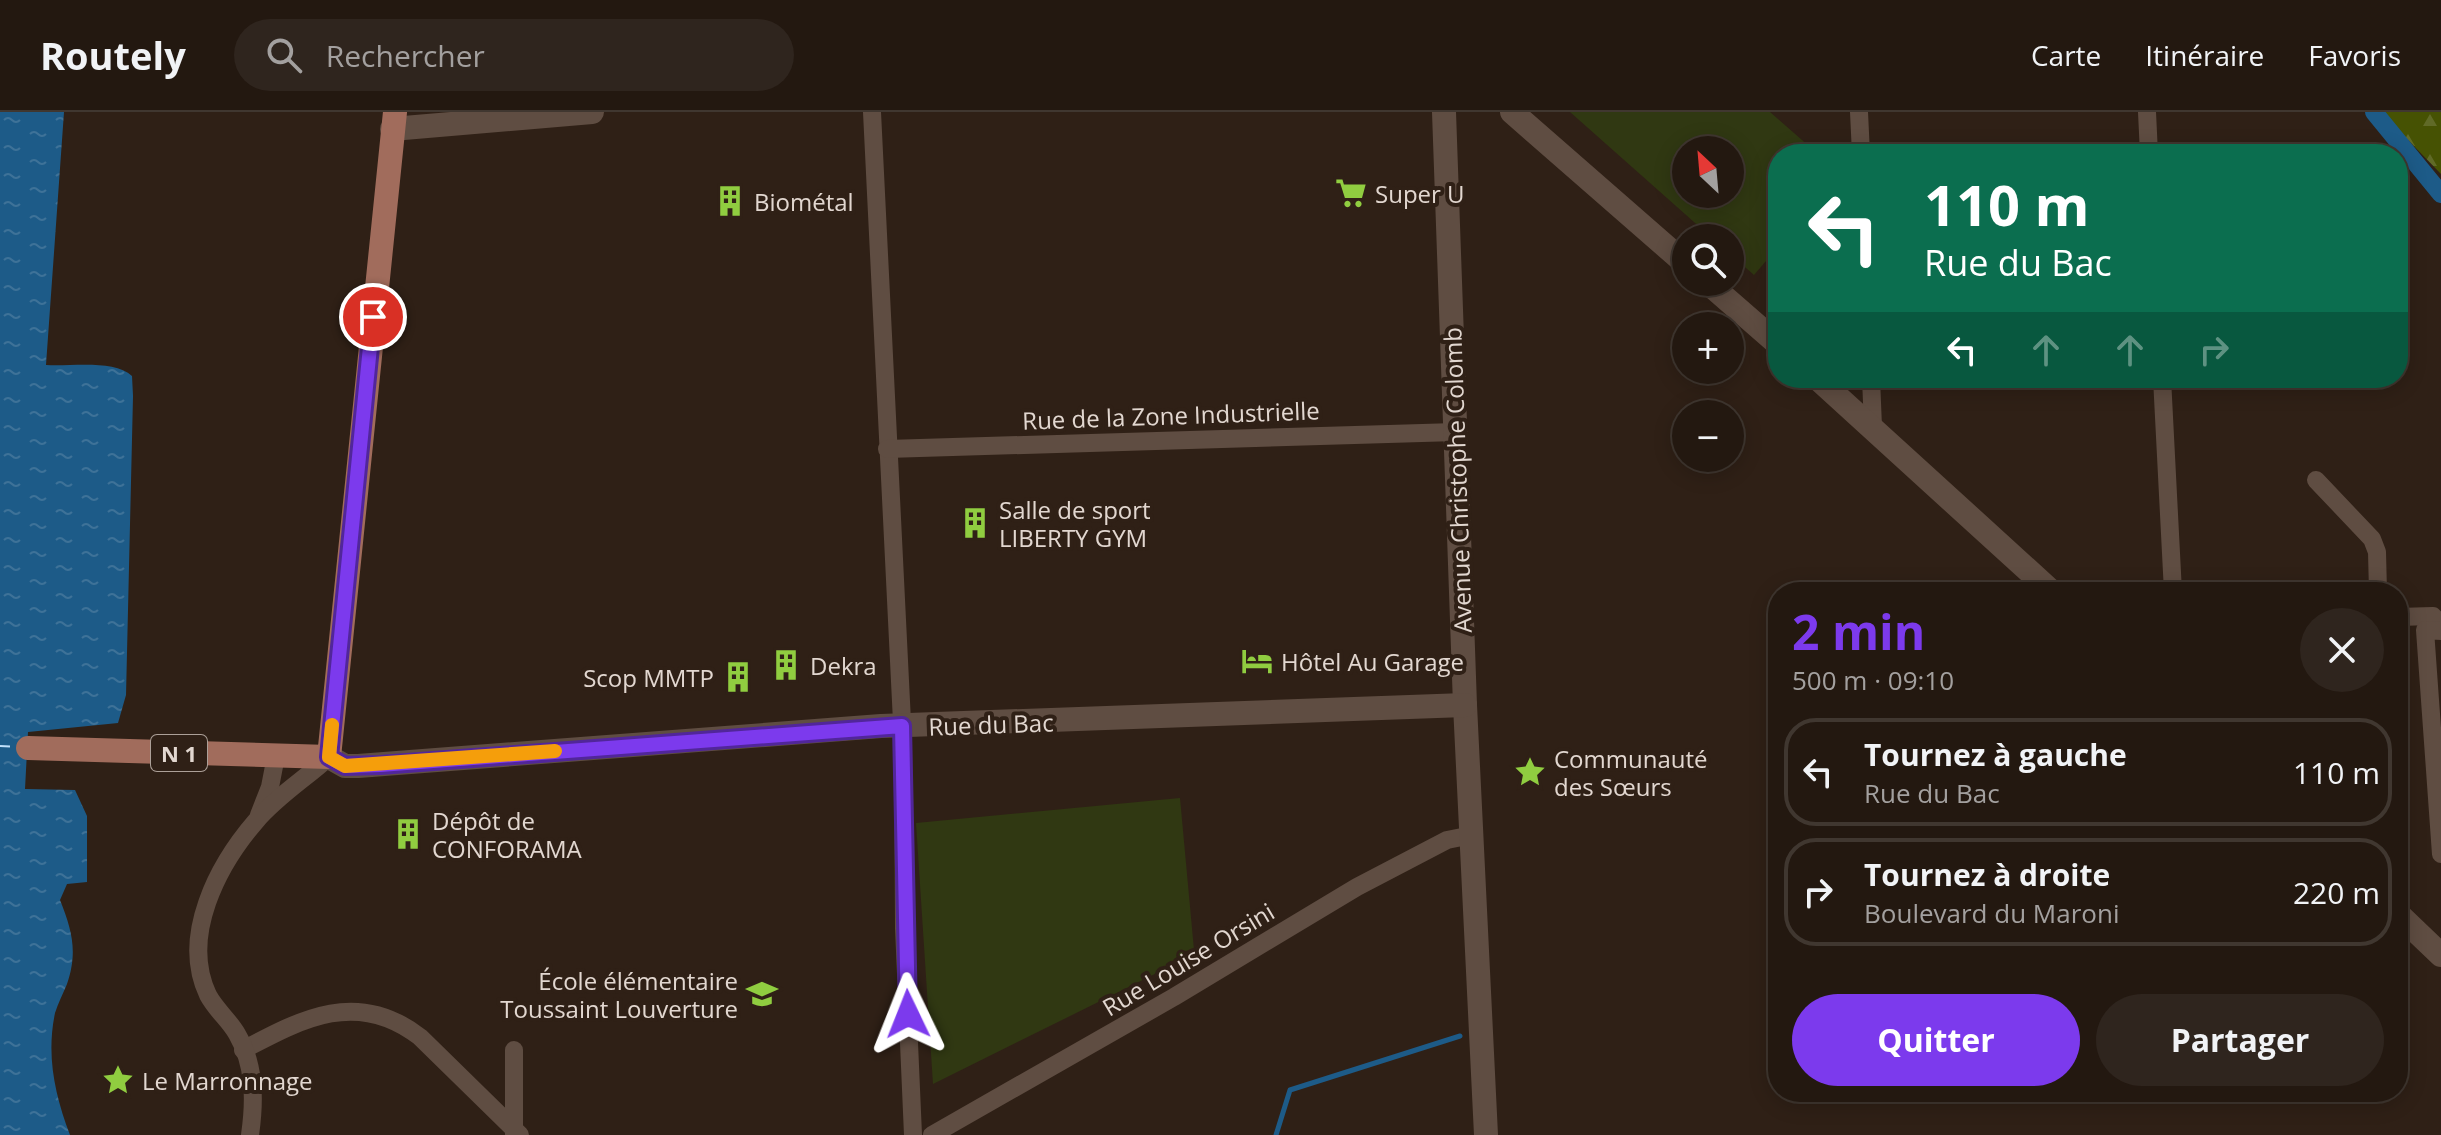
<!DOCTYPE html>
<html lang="fr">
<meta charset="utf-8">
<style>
:root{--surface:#231810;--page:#2f251e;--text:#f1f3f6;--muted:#a3a09f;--line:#403730;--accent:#7c3aed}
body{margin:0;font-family:"Open Sans",sans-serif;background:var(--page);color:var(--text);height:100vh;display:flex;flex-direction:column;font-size:30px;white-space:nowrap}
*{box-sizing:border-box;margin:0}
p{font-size:26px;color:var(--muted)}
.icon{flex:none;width:44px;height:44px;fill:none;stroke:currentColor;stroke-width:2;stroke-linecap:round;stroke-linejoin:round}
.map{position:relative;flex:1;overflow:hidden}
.drawer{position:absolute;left:1768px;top:470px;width:640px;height:520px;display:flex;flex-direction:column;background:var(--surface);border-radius:32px;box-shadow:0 4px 20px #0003,0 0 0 2px var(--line)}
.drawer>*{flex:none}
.banner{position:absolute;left:1768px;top:32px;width:640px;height:244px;border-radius:32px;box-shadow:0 4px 20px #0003,0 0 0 2px var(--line);background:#0b6e4f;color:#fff;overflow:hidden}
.needle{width:52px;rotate:334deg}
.controls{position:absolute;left:1672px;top:24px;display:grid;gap:16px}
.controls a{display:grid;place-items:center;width:72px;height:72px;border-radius:50%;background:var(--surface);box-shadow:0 4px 20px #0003,0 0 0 2px var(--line);font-size:40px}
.pin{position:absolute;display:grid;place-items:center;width:68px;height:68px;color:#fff;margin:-34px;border:4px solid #fff;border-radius:50%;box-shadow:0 2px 8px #0007}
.me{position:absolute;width:88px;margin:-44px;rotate:358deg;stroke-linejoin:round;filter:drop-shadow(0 0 6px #0008)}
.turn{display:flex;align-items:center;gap:28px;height:168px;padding:0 24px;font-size:36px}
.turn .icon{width:104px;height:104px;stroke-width:2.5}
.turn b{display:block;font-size:56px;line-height:68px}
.lanes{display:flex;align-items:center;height:76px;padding:0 24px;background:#0003;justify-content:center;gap:40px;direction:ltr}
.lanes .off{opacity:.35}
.round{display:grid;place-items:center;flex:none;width:84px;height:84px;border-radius:42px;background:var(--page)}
.headline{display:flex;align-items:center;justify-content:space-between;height:136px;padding:0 24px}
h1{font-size:48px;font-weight:700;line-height:60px;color:var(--accent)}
.cta{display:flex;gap:16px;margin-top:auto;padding:16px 24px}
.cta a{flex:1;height:92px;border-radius:48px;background:var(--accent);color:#fff;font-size:32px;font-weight:700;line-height:92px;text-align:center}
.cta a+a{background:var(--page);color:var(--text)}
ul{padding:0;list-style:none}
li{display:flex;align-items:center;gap:24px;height:108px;margin:0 16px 12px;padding:0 8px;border:4px solid var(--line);border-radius:32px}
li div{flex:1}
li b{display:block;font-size:30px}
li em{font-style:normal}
header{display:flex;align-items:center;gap:48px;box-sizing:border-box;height:112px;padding:0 40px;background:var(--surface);border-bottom:2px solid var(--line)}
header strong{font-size:38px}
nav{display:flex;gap:44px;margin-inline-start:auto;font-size:28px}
.search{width:560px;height:72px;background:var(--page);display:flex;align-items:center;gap:20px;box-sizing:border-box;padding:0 28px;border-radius:44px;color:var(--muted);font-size:30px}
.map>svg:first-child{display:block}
</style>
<header>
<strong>Routely</strong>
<div class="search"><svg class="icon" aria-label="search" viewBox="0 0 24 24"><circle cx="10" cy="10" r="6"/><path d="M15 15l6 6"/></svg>Rechercher</div>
<nav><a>Carte</a><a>Itinéraire</a><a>Favoris</a></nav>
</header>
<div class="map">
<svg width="2441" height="1023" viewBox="0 0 2441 1023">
<defs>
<pattern id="forest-firs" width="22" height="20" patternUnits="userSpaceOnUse" patternTransform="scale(2)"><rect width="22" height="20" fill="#465203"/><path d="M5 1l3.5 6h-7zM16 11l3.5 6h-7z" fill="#606a27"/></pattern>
<pattern id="water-ripples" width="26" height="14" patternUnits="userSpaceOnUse" patternTransform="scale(2)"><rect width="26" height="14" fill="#1d5b88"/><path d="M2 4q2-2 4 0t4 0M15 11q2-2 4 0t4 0" fill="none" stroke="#3e7298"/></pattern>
</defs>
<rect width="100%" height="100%" fill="#2f2016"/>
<!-- forest -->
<polygon fill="url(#forest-firs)" points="2381,0 2441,0 2441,62"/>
<!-- pitch -->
<g fill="#303812" fill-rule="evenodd">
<path d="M1570,0H1770L1818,42H1778V135L1754,163L1730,142V126H1712ZM1686,38H1730V82H1686Z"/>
<polygon points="1180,686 1194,838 1183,839 1183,848 933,972 916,711"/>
</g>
<!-- water -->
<path fill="url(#water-ripples)" d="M0,0H64L46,253C69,255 114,247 132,264L133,284L126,583L118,611L28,620L25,677L75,678L87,704V770L67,772L60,788C72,818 78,840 67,872C63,882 58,891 55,901C46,944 55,983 70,1023H0Z"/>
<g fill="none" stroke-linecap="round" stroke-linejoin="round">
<!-- stream -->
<polyline stroke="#1d5b88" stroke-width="5" points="1276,1023 1290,978 1460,924"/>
<!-- canal -->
<polyline stroke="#1d5b88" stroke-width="18" points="2374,0 2441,82"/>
<!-- ferry -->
<polyline stroke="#c0e0fb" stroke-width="2" stroke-dasharray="10 8" stroke-linecap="butt" points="0,634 19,635"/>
<!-- street -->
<g stroke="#5f4d42" stroke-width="18">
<polyline points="872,0 903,630 904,816 913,1023"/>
<polyline points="1859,0 1861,42"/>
<polyline points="2147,0 2149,42"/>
<polyline points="1871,266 1873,315"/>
<polyline points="2162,266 2173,480"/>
<polyline points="887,337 1456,320"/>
<polyline points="2316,368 2372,427 2377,440 2378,480"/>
<polyline points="2398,505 2433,504 2441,514"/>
<polyline points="2441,519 2425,518 2441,742"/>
<polyline points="259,703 270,675 276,644"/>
<path d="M243,938C303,906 358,877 420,925L520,1023"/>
<path d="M250,1023C255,988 255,953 237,922C229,908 216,898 208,883C180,824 218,753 256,709C276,685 306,666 329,645"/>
<polyline points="514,1023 514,938"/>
<polyline points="932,1023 1174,885 1357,775 1447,728 1472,723"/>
</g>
<!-- secondary -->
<g stroke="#5f4d42" stroke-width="24">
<polyline points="1444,0 1465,593 1486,1023"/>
<polyline points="1512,0 1686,152"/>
<polyline points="392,17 592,0"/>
<polyline points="1707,170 1778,232"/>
<polyline points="1817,266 2052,480"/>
<polyline points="329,645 345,654 358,654 881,614 1465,593"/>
<polyline points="2398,802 2441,843"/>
</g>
<!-- primary -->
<polyline stroke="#a16c5c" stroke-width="24" points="28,636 329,645 395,0"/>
</g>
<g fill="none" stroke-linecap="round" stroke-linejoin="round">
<defs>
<polyline id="route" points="373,205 329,645 345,654 380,653 902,614 908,902"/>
</defs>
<!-- route casing -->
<use href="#route" stroke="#51269a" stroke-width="20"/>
<!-- route -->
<use href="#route" stroke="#7c3aed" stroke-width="14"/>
<!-- slow -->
<polyline stroke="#f59e0b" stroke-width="14" points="332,613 329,645 345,654 555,639"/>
</g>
<!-- icons -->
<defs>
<symbol id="supermarket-bare" viewBox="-9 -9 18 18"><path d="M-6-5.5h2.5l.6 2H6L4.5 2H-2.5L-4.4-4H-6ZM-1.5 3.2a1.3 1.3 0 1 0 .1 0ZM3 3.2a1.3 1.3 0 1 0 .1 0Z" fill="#90cd40" stroke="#2f2016" stroke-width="2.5" paint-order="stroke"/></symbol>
<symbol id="building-bare" viewBox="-9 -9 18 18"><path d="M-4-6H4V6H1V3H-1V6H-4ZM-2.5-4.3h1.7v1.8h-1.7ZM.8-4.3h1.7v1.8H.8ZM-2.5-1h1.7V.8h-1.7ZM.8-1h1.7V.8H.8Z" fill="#90cd40" stroke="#2f2016" stroke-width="2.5" paint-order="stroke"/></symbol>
<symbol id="hotel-bare" viewBox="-9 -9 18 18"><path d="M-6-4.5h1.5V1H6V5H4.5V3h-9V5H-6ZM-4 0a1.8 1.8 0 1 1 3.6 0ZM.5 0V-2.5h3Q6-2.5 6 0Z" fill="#90cd40" stroke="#2f2016" stroke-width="2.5" paint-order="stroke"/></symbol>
<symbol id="sight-bare" viewBox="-9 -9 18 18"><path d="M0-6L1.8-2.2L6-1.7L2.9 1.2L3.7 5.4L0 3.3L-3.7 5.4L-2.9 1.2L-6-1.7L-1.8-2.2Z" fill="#90cd40" stroke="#2f2016" stroke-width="2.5" paint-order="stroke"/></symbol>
<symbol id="school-bare" viewBox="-9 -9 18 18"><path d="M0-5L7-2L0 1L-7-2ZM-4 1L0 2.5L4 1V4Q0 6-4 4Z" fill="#90cd40" stroke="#2f2016" stroke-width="2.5" paint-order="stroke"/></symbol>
</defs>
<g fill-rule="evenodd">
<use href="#supermarket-bare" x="1329" y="59" width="44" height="44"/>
<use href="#building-bare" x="708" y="67" width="44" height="44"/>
<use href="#building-bare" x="953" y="389" width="44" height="44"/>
<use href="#hotel-bare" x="1235" y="527" width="44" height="44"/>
<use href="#building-bare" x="764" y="531" width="44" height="44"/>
<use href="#building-bare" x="716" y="543" width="44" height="44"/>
<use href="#sight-bare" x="1508" y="638" width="44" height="44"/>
<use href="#building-bare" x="386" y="700" width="44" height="44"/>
<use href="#school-bare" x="740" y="860" width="44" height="44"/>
<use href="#sight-bare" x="96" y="946" width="44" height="44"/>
</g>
<g text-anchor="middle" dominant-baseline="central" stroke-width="8" stroke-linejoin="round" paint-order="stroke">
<!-- shield labels -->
<rect fill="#2f2016" stroke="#aca098" stroke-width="2" x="151" y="623" width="56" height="36" rx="6"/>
<g font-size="22" font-weight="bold" fill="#e2d7d0">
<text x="179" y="641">N 1</text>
</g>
<!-- poi labels -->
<g font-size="24" fill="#e2d7d0" stroke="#2f2016" text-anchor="start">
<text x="1375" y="81">Super U</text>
<text x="754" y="89">Biométal</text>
<text x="999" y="397">Salle de sport<tspan x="999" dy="28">LIBERTY GYM</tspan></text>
<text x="1281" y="549">Hôtel Au Garage</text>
<text x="810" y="553">Dekra</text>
<text x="714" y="565" text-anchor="end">Scop MMTP</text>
<text x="1554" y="646">Communauté<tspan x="1554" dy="28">des Sœurs</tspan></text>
<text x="432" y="708">Dépôt de<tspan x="432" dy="28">CONFORAMA</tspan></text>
<text x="738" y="868" text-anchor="end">École élémentaire<tspan x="738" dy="28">Toussaint Louverture</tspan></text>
<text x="142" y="968">Le Marronnage</text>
</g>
<!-- street labels -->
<g font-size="24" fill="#e2d7d0" stroke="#2f2016">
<text transform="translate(1171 303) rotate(-2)">Rue de la Zone Industrielle</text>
<text transform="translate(1457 368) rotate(-92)">Avenue Christophe Colomb</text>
<text transform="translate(991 612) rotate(-2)">Rue du Bac</text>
<text transform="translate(1188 847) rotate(-31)">Rue Louise Orsini</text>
</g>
</g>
</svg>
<div class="controls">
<a><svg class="needle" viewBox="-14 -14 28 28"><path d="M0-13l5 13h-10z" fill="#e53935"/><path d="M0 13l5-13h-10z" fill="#a3a09f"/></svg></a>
<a><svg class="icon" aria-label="search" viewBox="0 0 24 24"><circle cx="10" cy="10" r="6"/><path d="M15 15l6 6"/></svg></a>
<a>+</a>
<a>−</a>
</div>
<div class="pin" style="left:373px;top:205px;background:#d93025"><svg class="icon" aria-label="arrive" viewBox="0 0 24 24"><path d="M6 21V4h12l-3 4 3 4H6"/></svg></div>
<svg class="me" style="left:908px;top:902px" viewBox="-20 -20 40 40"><path d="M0-17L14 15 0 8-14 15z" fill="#7c3aed" stroke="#fff" stroke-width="4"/></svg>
<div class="banner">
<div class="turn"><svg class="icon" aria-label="left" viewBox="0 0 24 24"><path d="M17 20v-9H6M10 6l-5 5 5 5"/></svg><div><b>110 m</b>Rue du Bac</div></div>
<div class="lanes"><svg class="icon" aria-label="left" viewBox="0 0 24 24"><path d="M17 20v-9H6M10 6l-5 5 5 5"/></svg><svg class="icon off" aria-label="ahead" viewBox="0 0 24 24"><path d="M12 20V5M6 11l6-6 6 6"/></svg><svg class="icon off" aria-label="ahead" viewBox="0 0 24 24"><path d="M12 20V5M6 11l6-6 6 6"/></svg><svg class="icon off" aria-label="right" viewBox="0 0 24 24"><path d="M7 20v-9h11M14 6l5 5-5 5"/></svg></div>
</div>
<section class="drawer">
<div class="headline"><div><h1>2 min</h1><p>500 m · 09:10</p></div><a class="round"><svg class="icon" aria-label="close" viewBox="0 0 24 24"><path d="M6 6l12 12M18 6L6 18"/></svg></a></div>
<ul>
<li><svg class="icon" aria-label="left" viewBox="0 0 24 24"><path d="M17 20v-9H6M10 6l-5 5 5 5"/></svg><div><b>Tournez à gauche</b><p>Rue du Bac</p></div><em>110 m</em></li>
<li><svg class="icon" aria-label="right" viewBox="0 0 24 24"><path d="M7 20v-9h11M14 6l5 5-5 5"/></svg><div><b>Tournez à droite</b><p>Boulevard du Maroni</p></div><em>220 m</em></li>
</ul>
<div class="cta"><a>Quitter</a><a>Partager</a></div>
</section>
</div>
